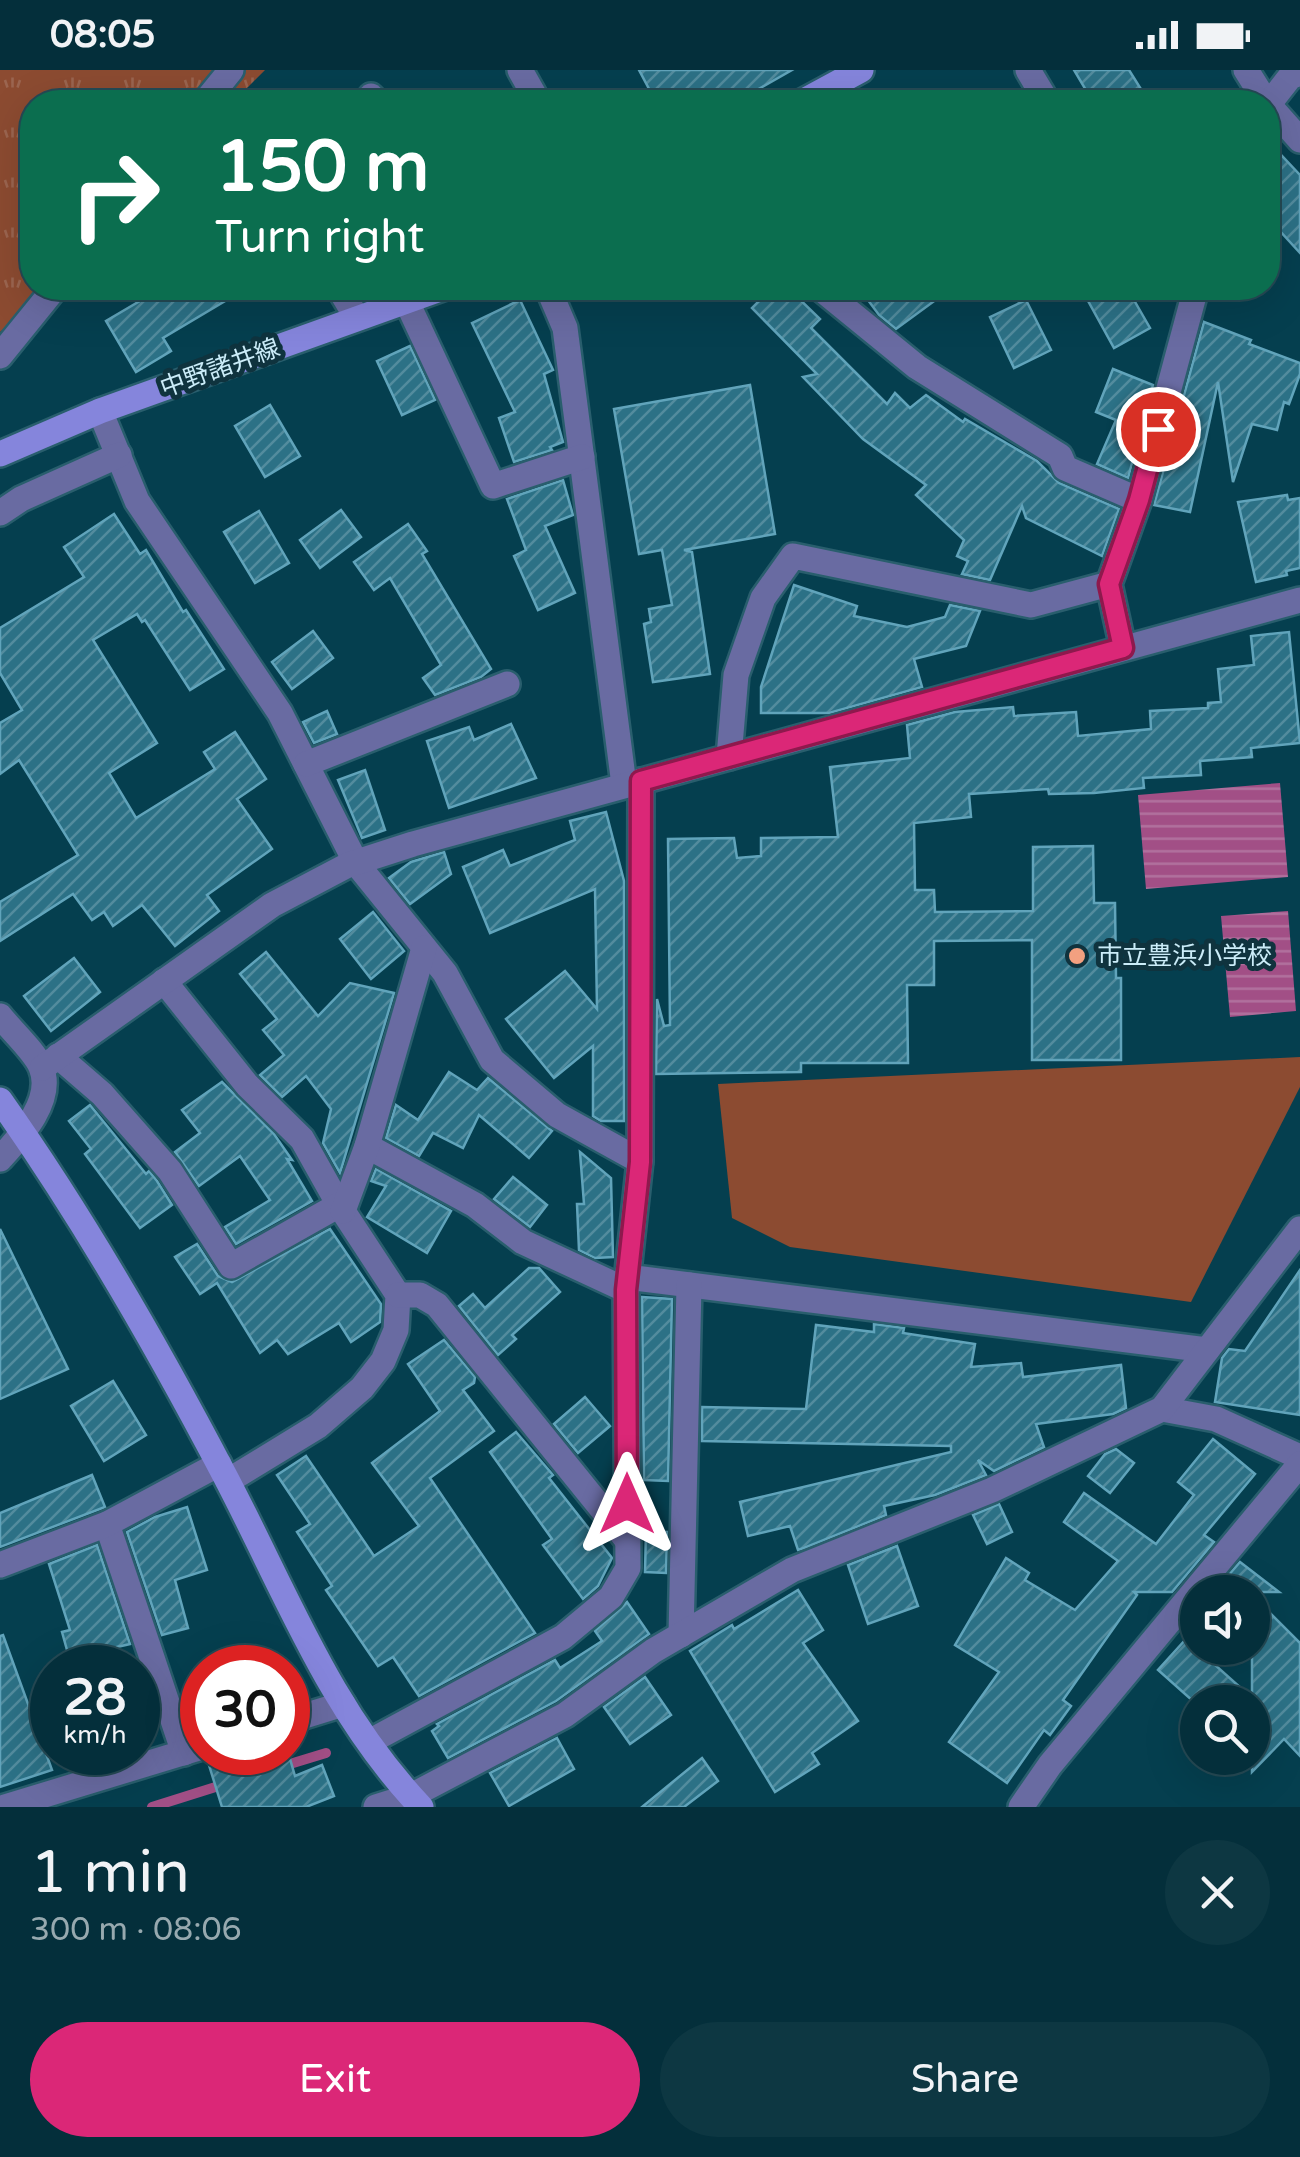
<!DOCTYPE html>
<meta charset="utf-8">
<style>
:root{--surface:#042f3b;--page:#0d3742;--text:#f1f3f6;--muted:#97a9af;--line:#254a55;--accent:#db2777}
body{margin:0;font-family:"Varela Round","Noto Sans JP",sans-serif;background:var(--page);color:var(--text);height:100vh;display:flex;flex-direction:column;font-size:38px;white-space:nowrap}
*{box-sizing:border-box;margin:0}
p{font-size:32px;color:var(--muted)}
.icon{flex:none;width:55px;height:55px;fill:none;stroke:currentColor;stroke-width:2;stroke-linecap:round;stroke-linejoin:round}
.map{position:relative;height:1737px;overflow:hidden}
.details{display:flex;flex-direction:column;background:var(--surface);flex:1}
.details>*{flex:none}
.hud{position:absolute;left:20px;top:20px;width:1260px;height:210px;border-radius:40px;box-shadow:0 10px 40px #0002,0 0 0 2px var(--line);background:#0b6e4f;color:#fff;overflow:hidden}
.tools{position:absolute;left:1180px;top:1505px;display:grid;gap:20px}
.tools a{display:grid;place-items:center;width:90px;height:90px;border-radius:50%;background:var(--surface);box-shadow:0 10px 40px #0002,0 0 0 2px var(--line);font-size:50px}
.speed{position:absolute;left:30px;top:1575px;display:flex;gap:20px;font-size:50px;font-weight:700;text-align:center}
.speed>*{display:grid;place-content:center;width:130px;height:130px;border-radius:50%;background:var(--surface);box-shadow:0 10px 40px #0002,0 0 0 2px var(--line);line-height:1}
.speed small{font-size:25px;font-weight:400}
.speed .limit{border:15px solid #d22;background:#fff;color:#111}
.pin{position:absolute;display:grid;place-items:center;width:85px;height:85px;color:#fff;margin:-42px;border:5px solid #fff;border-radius:50%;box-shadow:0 2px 10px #0007}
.me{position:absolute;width:110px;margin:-55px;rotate:0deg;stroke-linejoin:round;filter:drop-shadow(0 0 8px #0008)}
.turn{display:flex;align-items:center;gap:35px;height:210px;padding:0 30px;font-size:45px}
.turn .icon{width:130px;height:130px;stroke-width:2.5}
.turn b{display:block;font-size:70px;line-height:85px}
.round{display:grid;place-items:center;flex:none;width:105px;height:105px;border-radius:52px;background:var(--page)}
.summary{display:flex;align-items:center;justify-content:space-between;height:170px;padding:0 30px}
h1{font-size:60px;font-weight:600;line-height:75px}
.primary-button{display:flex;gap:20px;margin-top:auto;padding:20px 30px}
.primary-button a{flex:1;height:115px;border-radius:60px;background:var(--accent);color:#fff;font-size:40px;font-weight:600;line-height:115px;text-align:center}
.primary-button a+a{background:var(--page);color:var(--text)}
.status{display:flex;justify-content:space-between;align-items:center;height:70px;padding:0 50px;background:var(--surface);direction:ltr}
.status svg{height:28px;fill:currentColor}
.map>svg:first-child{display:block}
</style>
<div class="status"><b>08:05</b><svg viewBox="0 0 49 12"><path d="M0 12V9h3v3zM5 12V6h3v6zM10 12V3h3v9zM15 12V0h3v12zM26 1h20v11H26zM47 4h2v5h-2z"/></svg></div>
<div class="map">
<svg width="1300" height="1737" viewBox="0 0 1300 1737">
<defs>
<pattern id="grass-tufts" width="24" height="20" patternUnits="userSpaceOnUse" patternTransform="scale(2.5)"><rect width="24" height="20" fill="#8c4b31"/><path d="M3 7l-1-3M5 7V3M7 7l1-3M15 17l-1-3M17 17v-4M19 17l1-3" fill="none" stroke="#9b6550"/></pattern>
<pattern id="water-rules" width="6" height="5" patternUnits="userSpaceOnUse" patternTransform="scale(2.5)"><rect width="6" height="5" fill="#a24f86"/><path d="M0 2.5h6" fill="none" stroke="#b1719e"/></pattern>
<pattern id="building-hatch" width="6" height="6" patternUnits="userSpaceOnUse" patternTransform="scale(2.5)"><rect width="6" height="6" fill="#2c7186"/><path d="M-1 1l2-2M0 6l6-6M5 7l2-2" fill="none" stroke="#538c9e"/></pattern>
</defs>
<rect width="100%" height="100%" fill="#053f4f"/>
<!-- grass -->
<polygon fill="url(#grass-tufts)" points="0,0 265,0 233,32 32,32 32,218 54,218 0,262"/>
<!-- garden -->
<polygon fill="#8c4b31" points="1300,987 1300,1017 1191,1232 790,1177 732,1148 718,1014"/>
<!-- water -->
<g fill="url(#water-rules)">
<polygon points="1280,713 1288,807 1146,819 1138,725"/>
<polygon points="1288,841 1296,941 1230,947 1221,846"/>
</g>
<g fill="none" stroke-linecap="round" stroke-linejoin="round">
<!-- stream -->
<g stroke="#a24f86" stroke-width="10">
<polyline points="280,1697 326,1683"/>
<polyline points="152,1737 225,1714"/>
</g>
</g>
<!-- building -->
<g fill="url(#building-hatch)" stroke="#61a4bb" stroke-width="2.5">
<polygon points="639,0 792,0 736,32 656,32"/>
<polygon points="1074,0 1129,0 1149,32 1093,32"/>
<polygon points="1268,71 1300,105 1300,183 1268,148"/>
<polygon points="162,218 247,218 163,268 171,281 136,302 106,251"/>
<polygon points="772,218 788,218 820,249 811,258 887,334 895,323 910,338 926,325 963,352 965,349 1037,391 1059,413 1119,439 1102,486 1026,448 1022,436 990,510 962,504 968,491 957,486 964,470 916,425 926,415 863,369 803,307 817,304 752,238"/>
<polygon points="859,218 952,218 896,259 879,245"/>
<polygon points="1107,218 1127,218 1150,258 1114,278 1087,229"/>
<polygon points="520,230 553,300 544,304 563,372 550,377 552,380 514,392 499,348 515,342 472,253"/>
<polygon points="1026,230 1051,280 1014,298 990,247"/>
<polygon points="1204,252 1251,270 1249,274 1300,293 1300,304 1289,334 1284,332 1277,360 1252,354 1233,412 1218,312 1190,442 1154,435"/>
<polygon points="410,276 435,330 402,345 377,291"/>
<polygon points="1113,299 1153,315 1128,408 1097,394 1116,350 1096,342"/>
<polygon points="750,315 775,464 684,480 692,482 710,604 653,612 644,554 651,552 649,539 672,535 662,480 639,484 614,339"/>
<polygon points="270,335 300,386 265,407 235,356"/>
<polygon points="563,410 573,445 545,456 575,523 538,540 514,486 526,480 507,429"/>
<polygon points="1287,425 1288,430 1300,428 1300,498 1286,501 1287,505 1256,512 1238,432"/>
<polygon points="341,440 361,467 320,498 300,470"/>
<polygon points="259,441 289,493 255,513 224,462"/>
<polygon points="114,444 140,484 146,480 183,542 186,540 224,599 190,620 145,550 142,552 137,544 93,570 157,673 109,703 136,748 215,699 204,682 235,662 266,709 237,729 272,779 207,825 219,841 175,876 142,835 113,856 104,842 92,850 73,824 0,871 0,832 78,785 19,690 0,704 0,653 22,640 0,603 0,558 84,507 64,477"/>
<polygon points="408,454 427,481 422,484 491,599 481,607 435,625 423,608 441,595 390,508 374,520 354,492"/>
<polygon points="794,515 857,536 854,546 907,557 945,547 950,535 980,541 966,576 914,589 922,617 829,643 761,643 761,617"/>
<polygon points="313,561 333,588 292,619 272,592"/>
<polygon points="1289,562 1300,673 1251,678 1252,687 1200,691 1201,705 1143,708 1144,718 1094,723 1049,724 1048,719 969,724 971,747 914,753 915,820 934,820 935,842 1033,841 1033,777 1093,776 1094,833 1115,833 1116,908 1121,908 1121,990 1032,990 1032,870 934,871 934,915 907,915 908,993 801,993 801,1002 656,1004 657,929 664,956 670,955 668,769 734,768 737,788 761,786 761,768 838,767 830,697 910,688 907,655 955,642 1013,637 1014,646 1076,642 1078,666 1151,659 1150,641 1208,638 1208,633 1221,632 1218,599 1254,595 1251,566"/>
<polygon points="327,641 337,664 314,673 303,652"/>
<polygon points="511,654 536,708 449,738 427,671 469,657 474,670"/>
<polygon points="365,700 385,760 362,768 338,710"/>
<polygon points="606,742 624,811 624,1051 601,1051 593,1046 593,976 554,1008 506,949 565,901 597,939 595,819 490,863 463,797 503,780 510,796 575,770 570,751"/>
<polygon points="444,782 451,804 410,834 389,808 411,792"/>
<polygon points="373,842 404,881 371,909 340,869"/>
<polygon points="266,882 318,946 350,913 394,923 340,1103 323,1073 331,1039 306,1006 282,1027 260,1005 284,985 263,960 277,949 240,904"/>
<polygon points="74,888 100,922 51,961 24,926"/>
<polygon points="449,1002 477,1020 488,1008 552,1061 529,1088 479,1045 463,1078 433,1063 419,1086 386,1068 396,1035 418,1050"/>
<polygon points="222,1012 274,1064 292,1090 287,1089 312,1131 236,1174 225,1157 270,1130 240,1086 199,1116 175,1082 200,1063 182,1040"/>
<polygon points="90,1035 146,1104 149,1101 157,1111 172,1135 140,1158 85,1084 91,1079 69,1051"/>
<polygon points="580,1082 611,1108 613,1187 595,1188 579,1180 577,1134 584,1134"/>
<polygon points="376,1099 451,1141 427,1183 367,1147 386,1116 371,1111"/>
<polygon points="513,1107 547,1135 530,1157 494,1129"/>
<polygon points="0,1159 68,1299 0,1329"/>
<polygon points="330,1159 381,1234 380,1252 351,1272 339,1253 288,1284 277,1270 260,1283 217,1213 200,1224 175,1187 197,1174 218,1206 232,1212"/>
<polygon points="529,1198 539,1198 560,1222 512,1265 516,1269 498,1285 459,1236 473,1224 485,1238"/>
<polygon points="1300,1200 1300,1345 1215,1332 1222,1288 1229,1279 1245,1281"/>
<polygon points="642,1227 672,1229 668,1411 644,1410"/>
<polygon points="874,1254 904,1258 903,1263 975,1274 971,1297 1021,1293 1023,1307 1121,1295 1126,1338 1113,1344 1036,1354 1044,1377 994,1401 978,1390 986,1405 935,1425 884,1436 886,1445 804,1478 798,1480 790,1456 748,1466 740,1432 951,1382 951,1376 702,1371 702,1337 806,1339 816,1255 874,1262"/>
<polygon points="444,1270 475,1307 474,1313 463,1320 494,1361 430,1408 535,1563 419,1626 393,1587 378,1596 326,1520 332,1516 297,1462 310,1454 277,1405 306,1386 374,1486 419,1456 372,1393 440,1341 408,1294"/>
<polygon points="113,1311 146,1365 104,1391 71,1336"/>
<polygon points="585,1327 610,1356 578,1383 554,1354"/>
<polygon points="516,1362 553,1405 549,1408 612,1488 598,1516 583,1529 543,1475 552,1469 490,1382"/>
<polygon points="1213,1369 1255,1404 1204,1465 1214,1472 1172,1522 1134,1522 1137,1525 1063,1630 1071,1636 1050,1665 1044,1660 1007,1713 949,1672 999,1602 955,1575 1006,1488 1029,1503 1025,1510 1075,1540 1118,1491 1064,1452 1084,1423 1156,1474 1194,1425 1178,1412"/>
<polygon points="1116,1379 1134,1393 1110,1423 1088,1406 1105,1384"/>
<polygon points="92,1405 105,1437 0,1477 0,1443"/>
<polygon points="999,1434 1012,1462 987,1474 973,1445"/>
<polygon points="187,1437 207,1500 175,1510 188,1558 162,1565 127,1462 155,1447"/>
<polygon points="646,1461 667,1462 666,1503 645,1502"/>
<polygon points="97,1475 130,1574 117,1577 123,1598 72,1598 62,1562 70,1560 49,1494"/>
<polygon points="897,1476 918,1536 868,1554 848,1495"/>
<polygon points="1240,1492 1279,1522 1214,1522"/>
<polygon points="798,1520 823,1560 803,1573 858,1651 812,1683 819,1694 775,1722 690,1581 732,1555 734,1559"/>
<polygon points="1252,1525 1300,1573 1300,1686 1284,1669 1252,1702 1252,1632 1194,1632 1158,1600 1186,1569 1252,1628"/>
<polygon points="627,1532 649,1564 556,1631 448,1688 432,1661 439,1656 437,1654 555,1590 560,1598 602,1571 595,1561"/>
<polygon points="3,1565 52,1700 0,1717 0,1566"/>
<polygon points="645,1607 671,1645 630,1674 604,1637"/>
<polygon points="557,1668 574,1699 509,1736 490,1703"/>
<polygon points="229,1682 288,1682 295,1706 322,1695 334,1726 306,1737 222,1737 208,1692"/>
<polygon points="702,1688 718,1711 684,1737 642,1737"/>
</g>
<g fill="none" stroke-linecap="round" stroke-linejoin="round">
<defs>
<g id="street">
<polyline points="520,0 538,32"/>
<polyline points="1028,0 1047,32"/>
<polyline points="1246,0 1266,32"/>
<polyline points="371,26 377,32"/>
<polyline points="205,32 231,0"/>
<polyline points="1268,34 1300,70"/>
<polyline points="1268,35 1290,7 1300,3"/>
<polyline points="339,218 357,248"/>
<polyline points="548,218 565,258 624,715"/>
<polyline points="820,218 917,297 1060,386 1065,398 1139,430"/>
<polyline points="406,230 493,416 582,387"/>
<polyline points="0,286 55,218"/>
<polyline points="100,341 137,431 280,643 356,793 445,903 492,990 557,1045 640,1091"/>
<polyline points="0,443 21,429 119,385"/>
<polyline points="1123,578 1109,514 1139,430 1196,218"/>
<polyline points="729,687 736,605 763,528 793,486 1031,535 1109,514"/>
<polyline points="306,694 507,614"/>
<polyline points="164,911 247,1015 302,1069 339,1135 398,1225 396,1260 383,1291 362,1318 318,1356 228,1411"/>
<path d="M0,946C11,960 35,982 41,997C55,1030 20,1067 0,1089"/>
<polyline points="58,986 102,1024 170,1101 231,1196 339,1135"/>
<polyline points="42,998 272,835 348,795 413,774 1300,530"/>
<polyline points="367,1076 475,1135 523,1172 626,1220"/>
<polyline points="343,1141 367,1076 424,878"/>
<polyline points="627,1207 1207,1280"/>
<polyline points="398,1225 420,1225 437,1235 627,1470"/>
<polyline points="1162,1339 1216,1349 1300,1387"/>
<polyline points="107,1454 184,1683"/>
<polyline points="0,1495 107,1454 219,1394"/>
<polyline points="681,1565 689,1215"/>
<polyline points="288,1651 343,1634"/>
<polyline points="369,1672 563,1567 611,1527 628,1498 626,1220 640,1091 641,711"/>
<polyline points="5,1737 202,1677"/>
<polyline points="376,1737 411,1726 565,1645 653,1581 792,1500 992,1420 1162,1339 1300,1159"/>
<polyline points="1021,1737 1050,1695 1300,1394"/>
</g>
<g id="secondary">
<polyline points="802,32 861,0"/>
<polyline points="0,384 100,341 443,218"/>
<path d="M0,1030C85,1150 157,1276 225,1406C286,1522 329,1640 421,1737"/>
</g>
</defs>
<!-- street casing -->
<use href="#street" stroke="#295e6d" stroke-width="30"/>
<!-- secondary casing -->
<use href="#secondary" stroke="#295e6d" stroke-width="30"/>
<!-- street -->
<use href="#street" stroke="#696ba2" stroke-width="25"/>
<!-- secondary -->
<use href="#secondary" stroke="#8585dc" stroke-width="25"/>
</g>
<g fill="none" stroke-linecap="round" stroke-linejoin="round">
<defs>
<polyline id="route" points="627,1434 626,1220 640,1092 641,711 1123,578 1109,514 1139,430 1158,359"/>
</defs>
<!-- route casing -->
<use href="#route" stroke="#8e194d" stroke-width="25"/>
<!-- route -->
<use href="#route" stroke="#db2777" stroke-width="18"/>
</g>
<!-- markers -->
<circle fill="#f2a080" stroke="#0f333e" stroke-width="4" cx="1077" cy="886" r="10"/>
<g text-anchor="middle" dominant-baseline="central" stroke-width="10" stroke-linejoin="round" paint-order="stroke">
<!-- street labels -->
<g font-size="25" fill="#cbecf8" stroke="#0f333e">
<text transform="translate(220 298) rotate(-20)">中野諸井線</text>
</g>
<!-- poi labels -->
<g font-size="25" fill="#cbecf8" stroke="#0f333e" text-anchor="start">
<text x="1097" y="886">市立豊浜小学校</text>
</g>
</g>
</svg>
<div class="tools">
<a><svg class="icon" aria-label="sound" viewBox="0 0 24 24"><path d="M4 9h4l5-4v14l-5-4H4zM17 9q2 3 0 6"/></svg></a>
<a><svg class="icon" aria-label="search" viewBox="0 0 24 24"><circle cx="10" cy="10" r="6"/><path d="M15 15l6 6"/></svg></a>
</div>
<div class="speed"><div>28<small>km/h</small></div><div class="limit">30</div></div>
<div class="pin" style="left:1158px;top:359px;background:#d93025"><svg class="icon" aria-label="arrive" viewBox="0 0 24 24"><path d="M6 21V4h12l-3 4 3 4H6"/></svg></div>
<svg class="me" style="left:627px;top:1434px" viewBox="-20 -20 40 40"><path d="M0-17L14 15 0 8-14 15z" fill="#db2777" stroke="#fff" stroke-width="4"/></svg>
<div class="hud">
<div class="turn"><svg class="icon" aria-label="right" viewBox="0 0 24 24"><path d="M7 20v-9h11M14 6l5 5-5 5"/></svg><div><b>150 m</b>Turn right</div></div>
</div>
</div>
<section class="details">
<div class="summary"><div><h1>1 min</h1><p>300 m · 08:06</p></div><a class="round"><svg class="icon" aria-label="close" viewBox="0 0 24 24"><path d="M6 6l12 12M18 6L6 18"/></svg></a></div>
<div class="primary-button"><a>Exit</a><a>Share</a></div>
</section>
